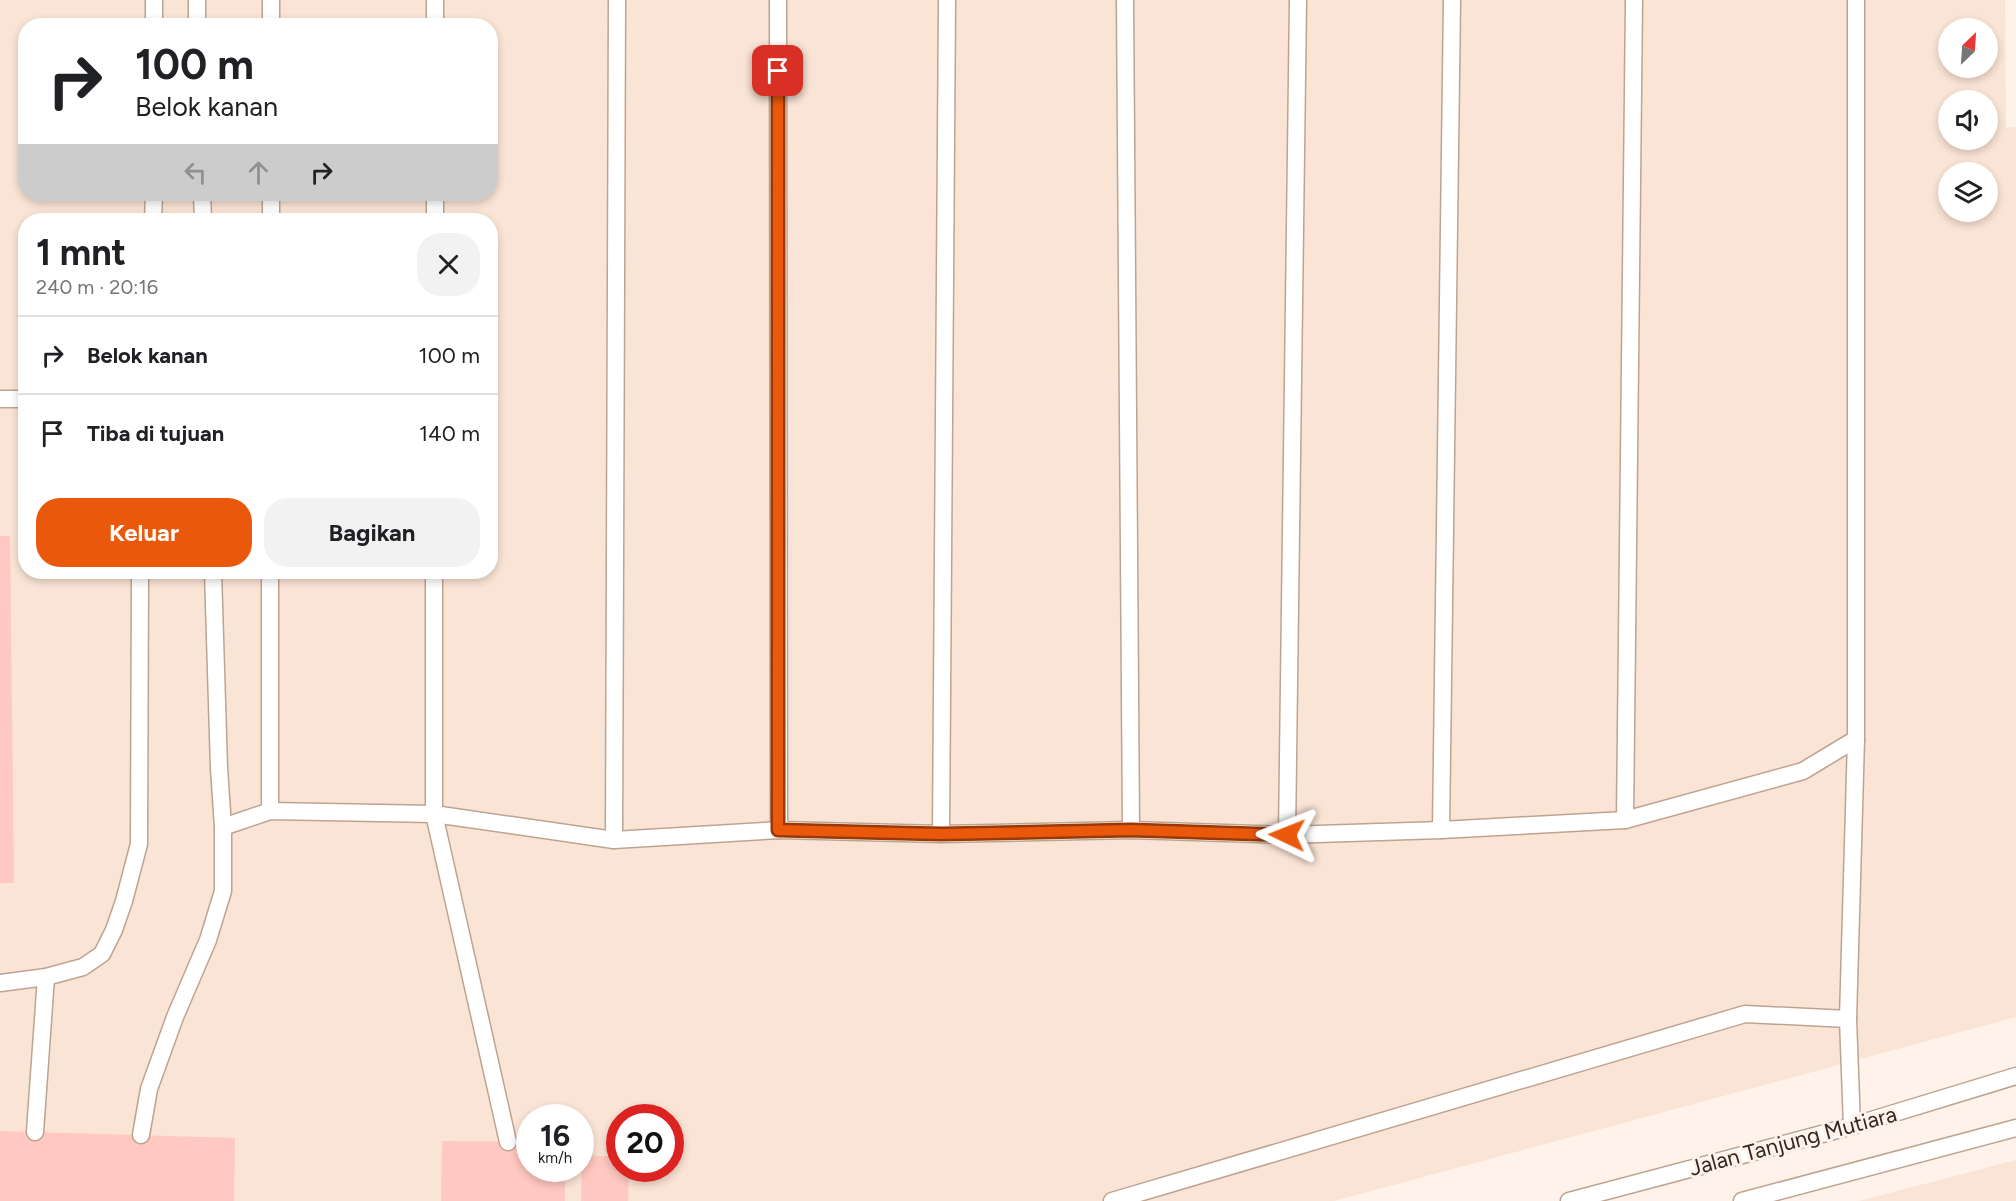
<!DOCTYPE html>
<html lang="id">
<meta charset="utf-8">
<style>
:root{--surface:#fff;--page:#f2f2f2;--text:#202124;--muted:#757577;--line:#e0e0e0;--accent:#ea580c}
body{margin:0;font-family:Figtree,sans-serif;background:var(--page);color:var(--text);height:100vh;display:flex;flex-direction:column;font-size:22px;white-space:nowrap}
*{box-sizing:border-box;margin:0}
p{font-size:20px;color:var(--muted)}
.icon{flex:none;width:33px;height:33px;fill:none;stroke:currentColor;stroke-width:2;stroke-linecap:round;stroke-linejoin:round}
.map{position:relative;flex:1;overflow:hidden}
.sheet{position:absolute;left:18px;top:213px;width:480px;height:366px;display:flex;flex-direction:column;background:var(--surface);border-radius:24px;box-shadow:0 3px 9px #0003}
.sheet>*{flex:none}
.banner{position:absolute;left:18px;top:18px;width:480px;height:183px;border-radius:24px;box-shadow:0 3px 9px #0003;background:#fff;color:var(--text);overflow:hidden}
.needle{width:39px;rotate:25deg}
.buttons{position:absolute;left:1938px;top:18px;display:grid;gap:12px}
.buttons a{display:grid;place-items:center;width:60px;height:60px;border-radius:50%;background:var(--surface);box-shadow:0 3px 9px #0003;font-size:30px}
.speed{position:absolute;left:516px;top:1104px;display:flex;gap:12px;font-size:30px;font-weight:700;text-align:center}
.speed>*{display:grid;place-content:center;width:78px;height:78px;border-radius:50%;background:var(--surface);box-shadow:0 3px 9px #0003;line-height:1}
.speed small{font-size:15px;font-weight:400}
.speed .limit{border:9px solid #d22;background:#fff;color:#111}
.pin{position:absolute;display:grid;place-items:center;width:51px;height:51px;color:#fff;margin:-26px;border-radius:12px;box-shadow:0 3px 9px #0006}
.me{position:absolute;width:66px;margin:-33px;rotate:272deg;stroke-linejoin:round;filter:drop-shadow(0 0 4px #0008)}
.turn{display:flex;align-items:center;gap:21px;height:126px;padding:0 18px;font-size:27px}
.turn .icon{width:78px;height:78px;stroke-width:2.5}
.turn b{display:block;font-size:42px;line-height:51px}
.lanes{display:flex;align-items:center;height:57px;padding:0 18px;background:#0003;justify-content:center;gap:30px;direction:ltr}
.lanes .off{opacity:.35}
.round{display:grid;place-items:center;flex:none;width:63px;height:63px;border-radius:24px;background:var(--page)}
.head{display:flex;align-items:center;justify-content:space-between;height:102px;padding:0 18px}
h1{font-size:36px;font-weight:700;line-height:45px}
.cta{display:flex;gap:12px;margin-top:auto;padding:12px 18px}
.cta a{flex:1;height:69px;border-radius:24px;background:var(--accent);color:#fff;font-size:24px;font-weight:700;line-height:69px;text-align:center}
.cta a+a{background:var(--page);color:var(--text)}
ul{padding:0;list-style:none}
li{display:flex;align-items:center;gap:18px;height:78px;padding:0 18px;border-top:2px solid var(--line)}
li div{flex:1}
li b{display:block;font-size:22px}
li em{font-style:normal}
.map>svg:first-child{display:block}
</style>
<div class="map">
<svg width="2016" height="1201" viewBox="0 0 2016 1201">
<rect width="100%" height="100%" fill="#fef2ea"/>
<!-- built -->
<g fill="#fae4d5" fill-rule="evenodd">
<path d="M0,0H2005L2006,128L2016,127V1017L1334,1201H0ZM26,26H490V194H26ZM1948,28H1988V68H1948ZM1948,100H1988V140H1948ZM1948,172H1988V212H1948ZM26,220H490V572H26ZM530,1118H580V1168H530ZM620,1118H670V1168H620Z"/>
<polygon points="2016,1160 2016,1201 1859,1201"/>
</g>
<!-- building -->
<g fill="#ffc8c0">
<polygon points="0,536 10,536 14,883 0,883"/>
<polygon points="0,1131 235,1138 234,1201 0,1201"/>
<polygon points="442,1141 530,1142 530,1168 565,1168 565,1201 441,1201"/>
<polygon points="582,1155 620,1157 620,1168 629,1168 628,1201 581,1201"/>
</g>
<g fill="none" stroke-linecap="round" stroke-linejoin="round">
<defs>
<g id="lane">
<polyline points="154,0 154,26"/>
<polyline points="197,0 197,26"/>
<polyline points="778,0 779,830"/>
<polyline points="1125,0 1131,830"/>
<polyline points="271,26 271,0"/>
<polyline points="435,26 435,0"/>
<polyline points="202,194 203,220"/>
<polyline points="153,220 154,194"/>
<polyline points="271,220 271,194"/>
<polyline points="435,220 435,194"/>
<polyline points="0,399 26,399"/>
<polyline points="213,572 219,768 223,827 270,811 434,814 614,840 779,830 941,834 1131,830 1287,835 1441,830 1625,820 1803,771 1856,739 1856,0"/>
<polyline points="434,572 434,814 508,1142"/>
<polyline points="270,811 270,572"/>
<polyline points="1625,820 1634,0"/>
<polyline points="1441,830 1452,0"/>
<polyline points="941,834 947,0"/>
<polyline points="1287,835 1298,0"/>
<polyline points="614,840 617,0"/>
<polyline points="0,983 46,977 83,967 102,954 114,930 124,901 139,844 140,572"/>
<polyline points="1848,1019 1856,739"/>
<polyline points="35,1132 46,977"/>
<polyline points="141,1135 149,1089 175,1017 208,940 223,891 223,827"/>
<polyline points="1112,1201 1745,1014 1848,1019 1852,1126"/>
<polyline points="1569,1201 1852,1126 2016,1076"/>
<polyline points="1742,1201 2016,1128"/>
</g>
</defs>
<!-- lane casing -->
<use href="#lane" stroke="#bfa390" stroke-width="19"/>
<!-- lane -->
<use href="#lane" stroke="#fff" stroke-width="16"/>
</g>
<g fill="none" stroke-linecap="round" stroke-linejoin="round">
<defs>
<polyline id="route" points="778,71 778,830 941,834 1131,830 1287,835"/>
</defs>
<!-- route casing -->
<use href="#route" stroke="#983908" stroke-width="15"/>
<!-- route -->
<use href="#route" stroke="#ea580c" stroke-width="10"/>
</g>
<g text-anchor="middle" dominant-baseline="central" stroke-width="6" stroke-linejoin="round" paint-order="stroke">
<!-- street labels -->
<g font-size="22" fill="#342922" stroke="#fef2ea">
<text transform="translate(1793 1141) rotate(-15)">Jalan Tanjung Mutiara</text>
</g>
</g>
</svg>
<div class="buttons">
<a><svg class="needle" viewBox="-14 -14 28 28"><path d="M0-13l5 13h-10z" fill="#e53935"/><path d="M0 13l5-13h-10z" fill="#757577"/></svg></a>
<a><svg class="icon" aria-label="sound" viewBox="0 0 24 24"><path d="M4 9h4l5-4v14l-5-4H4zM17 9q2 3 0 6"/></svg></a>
<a><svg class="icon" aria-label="layers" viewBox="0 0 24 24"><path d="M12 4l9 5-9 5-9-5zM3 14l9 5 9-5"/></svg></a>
</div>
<div class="speed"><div>16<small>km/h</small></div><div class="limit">20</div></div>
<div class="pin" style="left:778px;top:71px;background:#d93025"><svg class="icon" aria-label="arrive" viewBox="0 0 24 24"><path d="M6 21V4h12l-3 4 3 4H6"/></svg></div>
<svg class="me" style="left:1287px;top:835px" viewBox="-20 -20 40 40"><path d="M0-17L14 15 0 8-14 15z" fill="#ea580c" stroke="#fff" stroke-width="4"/></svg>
<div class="banner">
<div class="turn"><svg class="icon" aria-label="right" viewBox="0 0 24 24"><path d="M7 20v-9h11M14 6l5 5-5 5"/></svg><div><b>100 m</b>Belok kanan</div></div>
<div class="lanes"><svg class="icon off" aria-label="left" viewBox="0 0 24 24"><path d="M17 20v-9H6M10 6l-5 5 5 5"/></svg><svg class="icon off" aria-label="ahead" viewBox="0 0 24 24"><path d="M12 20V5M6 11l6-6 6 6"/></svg><svg class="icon" aria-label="right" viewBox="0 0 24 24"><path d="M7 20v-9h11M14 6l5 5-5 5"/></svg></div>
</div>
<section class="sheet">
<div class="head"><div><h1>1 mnt</h1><p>240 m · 20:16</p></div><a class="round"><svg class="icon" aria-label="close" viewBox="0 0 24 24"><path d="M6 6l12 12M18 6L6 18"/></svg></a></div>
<ul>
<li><svg class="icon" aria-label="right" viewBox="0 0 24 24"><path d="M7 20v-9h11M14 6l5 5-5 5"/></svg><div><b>Belok kanan</b></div><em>100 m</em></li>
<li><svg class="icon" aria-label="arrive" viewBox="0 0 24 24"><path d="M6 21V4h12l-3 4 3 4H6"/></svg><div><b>Tiba di tujuan</b></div><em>140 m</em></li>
</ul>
<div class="cta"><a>Keluar</a><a>Bagikan</a></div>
</section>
</div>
